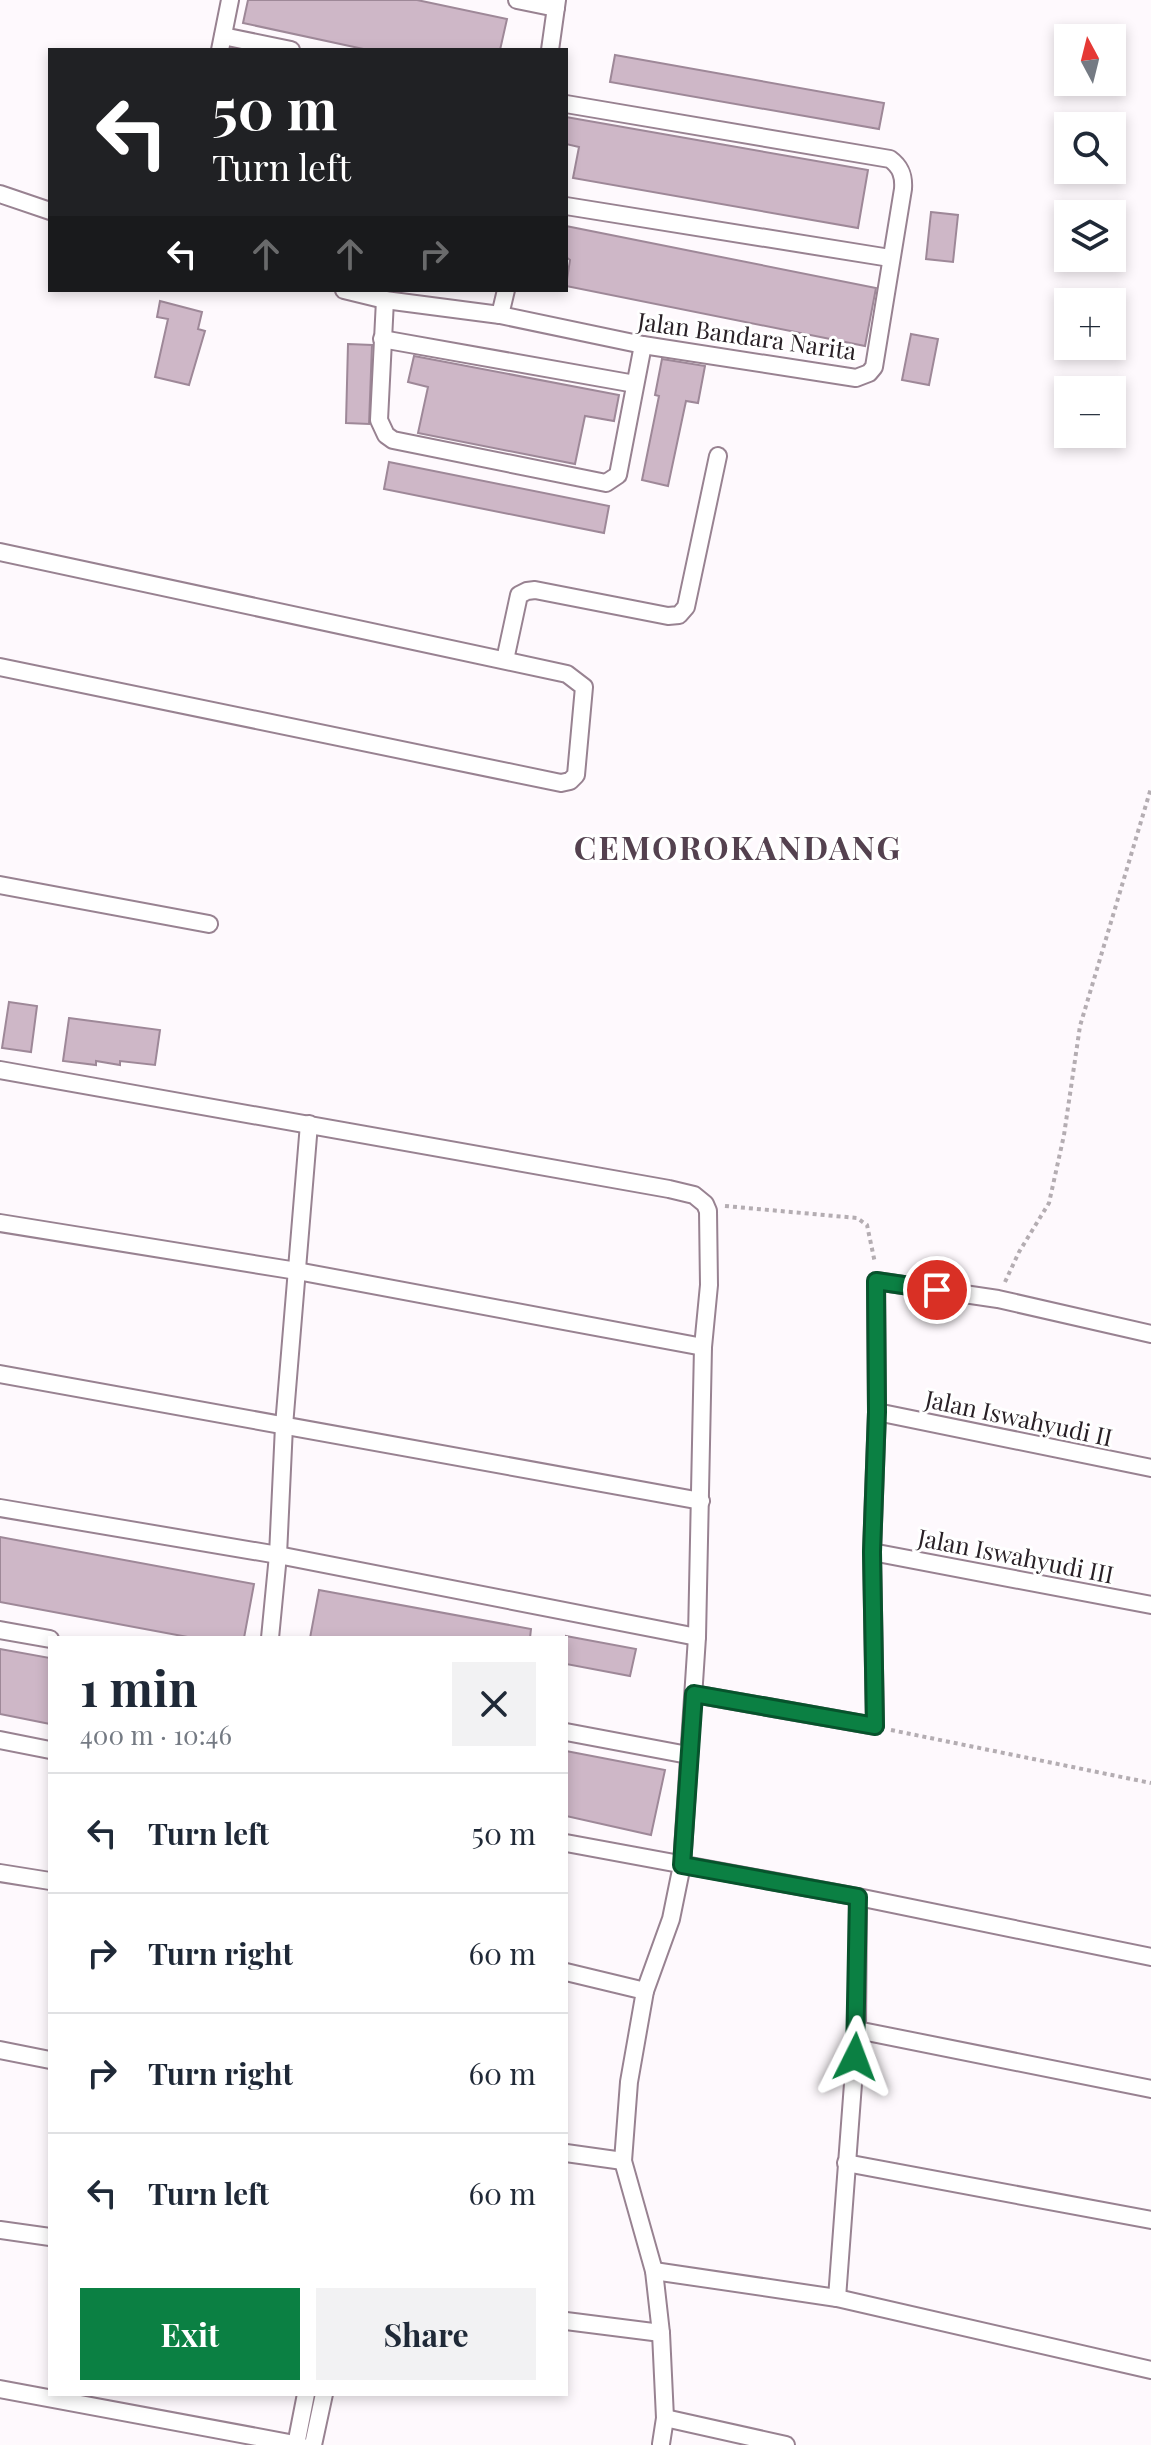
<!DOCTYPE html>
<meta charset="utf-8">
<style>
:root{--surface:#fff;--page:#f2f2f3;--text:#1f2937;--muted:#747a83;--line:#e0e1e3;--accent:#0b8043}
body{margin:0;font-family:"Playfair Display",serif;background:var(--page);color:var(--text);height:100vh;display:flex;flex-direction:column;font-size:30px;white-space:nowrap}
*{box-sizing:border-box;margin:0}
p{font-size:26px;color:var(--muted)}
.icon{flex:none;width:44px;height:44px;fill:none;stroke:currentColor;stroke-width:2;stroke-linecap:round;stroke-linejoin:round}
.map{position:relative;flex:1;overflow:hidden}
.details{position:absolute;left:48px;top:1636px;width:520px;height:760px;display:flex;flex-direction:column;background:var(--surface);border-radius:0px;box-shadow:0 4px 12px #0003}
.details>*{flex:none}
.banner{position:absolute;left:48px;top:48px;width:520px;height:244px;border-radius:0px;box-shadow:0 4px 12px #0003;background:#202124;color:#fff;overflow:hidden}
.needle{width:52px;rotate:353deg}
.tools{position:absolute;left:1054px;top:24px;display:grid;gap:16px}
.tools a{display:grid;place-items:center;width:72px;height:72px;border-radius:0px;background:var(--surface);box-shadow:0 4px 12px #0003;font-size:40px}
.pin{position:absolute;display:grid;place-items:center;width:68px;height:68px;color:#fff;margin:-34px;border:4px solid #fff;border-radius:50%;box-shadow:0 2px 8px #0007}
.me{position:absolute;width:88px;margin:-44px;rotate:3deg;stroke-linejoin:round;filter:drop-shadow(0 0 6px #0008)}
.turn{display:flex;align-items:center;gap:28px;height:168px;padding:0 32px;font-size:36px}
.turn .icon{width:104px;height:104px;stroke-width:2.5}
.turn b{display:block;font-size:56px;line-height:68px}
.lanes{display:flex;align-items:center;height:76px;padding:0 32px;background:#0003;justify-content:center;gap:40px;direction:ltr}
.lanes .off{opacity:.35}
.round{display:grid;place-items:center;flex:none;width:84px;height:84px;border-radius:0px;background:var(--page)}
.summary{display:flex;align-items:center;justify-content:space-between;height:136px;padding:0 32px}
h1{font-size:48px;font-weight:700;line-height:60px}
.primary-button{display:flex;gap:16px;margin-top:auto;padding:16px 32px}
.primary-button a{flex:1;height:92px;border-radius:0px;background:var(--accent);color:#fff;font-size:32px;font-weight:700;line-height:92px;text-align:center}
.primary-button a+a{background:var(--page);color:var(--text)}
ul{padding:0;list-style:none}
li{display:flex;align-items:center;gap:24px;height:120px;padding:0 32px;border-top:2px solid var(--line)}
li div{flex:1}
li b{display:block;font-size:30px}
li em{font-style:normal}
.map>svg:first-child{display:block}
</style>
<div class="map">
<svg width="1151" height="2445" viewBox="0 0 1151 2445">
<rect width="100%" height="100%" fill="#fef9fd"/>
<!-- building -->
<g fill="#ceb7c7" stroke="#9e8898" stroke-width="2">
<polygon points="248,0 417,0 507,19 500,50 368,50 243,23"/>
<polygon points="615,55 884,103 879,129 610,82"/>
<polygon points="566,117 868,170 858,228 573,178 579,147 566,144"/>
<polygon points="931,212 958,215 953,262 926,259"/>
<polygon points="566,226 876,288 865,346 566,286 570,260 566,257"/>
<polygon points="160,301 202,312 198,329 205,331 189,385 155,377 168,319 157,317"/>
<polygon points="911,334 938,339 929,385 902,380"/>
<polygon points="348,344 372,345 369,424 346,423"/>
<polygon points="414,356 619,395 614,421 585,416 575,464 418,433 428,387 408,382"/>
<polygon points="662,359 705,366 698,403 686,401 668,486 642,480 659,396 655,395"/>
<polygon points="389,462 609,506 604,533 384,489"/>
<polygon points="9,1002 37,1006 31,1052 2,1048"/>
<polygon points="69,1018 160,1030 155,1065 120,1061 120,1065 96,1061 96,1065 63,1061"/>
<polygon points="0,1537 254,1584 244,1638 193,1638 0,1602"/>
<polygon points="319,1590 531,1629 530,1638 310,1638"/>
<polygon points="566,1636 636,1649 630,1676 566,1664"/>
<polygon points="0,1649 50,1658 50,1724 0,1714"/>
<polygon points="566,1751 665,1770 651,1835 566,1816"/>
</g>
<g fill="none" stroke-linecap="round" stroke-linejoin="round">
<defs>
<g id="minor">
<polyline points="517,0 556,8"/>
<polyline points="223,36 291,50"/>
<polyline points="220,50 230,0"/>
<polyline points="550,50 557,0"/>
<polyline points="0,194 50,211"/>
<polyline points="566,206 890,258"/>
<path d="M344,290L385,300L500,315L643,345L856,378L869,373L874,367L903,189C904,176 901,167 890,159L566,104"/>
<polyline points="385,300 379,420 386,435 393,440 606,483 618,475 643,345"/>
<polyline points="500,315 506,290"/>
<polyline points="382,339 635,384"/>
<polyline points="0,552 567,674 584,687 576,775 570,781 561,783 0,667"/>
<polyline points="505,660 519,595 527,591 535,590 668,616 679,615 686,607 718,456"/>
<polyline points="0,885 209,924"/>
<polyline points="0,1070 669,1189 694,1195 705,1204 708,1211 709,1285 703,1347 697,1637 682,1865 671,1919 645,1991"/>
<polyline points="0,1223 297,1271 703,1347"/>
<polyline points="0,1374 701,1501"/>
<polyline points="877,1412 1151,1468"/>
<polyline points="0,1508 278,1555 697,1637"/>
<polyline points="872,1552 1151,1605"/>
<polyline points="0,1630 50,1639"/>
<polyline points="270,1638 278,1555 284,1426 309,1124"/>
<polyline points="694,1694 875,1726 872,1552 877,1412 876,1281 998,1299 1151,1334"/>
<polyline points="566,1732 688,1755"/>
<polyline points="0,1740 50,1750"/>
<polyline points="566,1843 858,1897 1151,1957"/>
<polyline points="0,1873 50,1881"/>
<polyline points="566,1972 645,1991 629,2082 623,2161 654,2271 661,2333 665,2418 661,2444"/>
<polyline points="857,2030 1151,2089"/>
<polyline points="0,2050 50,2060"/>
<polyline points="566,2153 623,2161"/>
<polyline points="846,2163 1151,2220"/>
<polyline points="0,2230 50,2237"/>
<polyline points="654,2271 837,2298 1151,2370"/>
<polyline points="837,2298 857,2030 858,1897"/>
<polyline points="566,2321 661,2333"/>
<polyline points="0,2389 300,2445"/>
<polyline points="665,2418 786,2445"/>
<polyline points="296,2445 306,2394"/>
<polyline points="313,2445 324,2394"/>
</g>
</defs>
<!-- minor casing -->
<use href="#minor" stroke="#988291" stroke-width="20"/>
<!-- path -->
<g stroke="#b4adb2" stroke-width="4" stroke-dasharray="4 4" stroke-linecap="butt">
<polyline points="725,1206 857,1218 867,1225 875,1263"/>
<polyline points="1005,1282 1019,1252 1049,1203 1064,1135 1080,1026 1151,788"/>
<polyline points="891,1730 1151,1783"/>
</g>
<!-- minor -->
<use href="#minor" stroke="#fff" stroke-width="16"/>
</g>
<g fill="none" stroke-linecap="round" stroke-linejoin="round">
<defs>
<polyline id="route" points="855,2057 858,1897 682,1865 694,1694 875,1726 872,1552 877,1412 876,1281 937,1290"/>
</defs>
<!-- route casing -->
<use href="#route" stroke="#07532c" stroke-width="20"/>
<!-- route -->
<use href="#route" stroke="#0b8043" stroke-width="14"/>
</g>
<g text-anchor="middle" dominant-baseline="central" stroke-width="6" stroke-linejoin="round" paint-order="stroke">
<!-- street labels -->
<g font-size="24" fill="#292026" stroke="#fff">
<text transform="translate(747 335) rotate(8)">Jalan Bandara Narita</text>
<text transform="translate(1019 1417) rotate(12)">Jalan Iswahyudi II</text>
<text transform="translate(1016 1555) rotate(11)">Jalan Iswahyudi III</text>
</g>
<!-- district labels -->
<g font-size="32" font-weight="bold" letter-spacing="2" fill="#54414f" stroke="#fff">
<text x="738" y="846">CEMOROKANDANG</text>
</g>
</g>
</svg>
<div class="tools">
<a><svg class="needle" viewBox="-14 -14 28 28"><path d="M0-13l5 13h-10z" fill="#e53935"/><path d="M0 13l5-13h-10z" fill="#747a83"/></svg></a>
<a><svg class="icon" aria-label="search" viewBox="0 0 24 24"><circle cx="10" cy="10" r="6"/><path d="M15 15l6 6"/></svg></a>
<a><svg class="icon" aria-label="layers" viewBox="0 0 24 24"><path d="M12 4l9 5-9 5-9-5zM3 14l9 5 9-5"/></svg></a>
<a>+</a>
<a>−</a>
</div>
<div class="pin" style="left:937px;top:1290px;background:#d93025"><svg class="icon" aria-label="arrive" viewBox="0 0 24 24"><path d="M6 21V4h12l-3 4 3 4H6"/></svg></div>
<svg class="me" style="left:855px;top:2057px" viewBox="-20 -20 40 40"><path d="M0-17L14 15 0 8-14 15z" fill="#0b8043" stroke="#fff" stroke-width="4"/></svg>
<div class="banner">
<div class="turn"><svg class="icon" aria-label="left" viewBox="0 0 24 24"><path d="M17 20v-9H6M10 6l-5 5 5 5"/></svg><div><b>50 m</b>Turn left</div></div>
<div class="lanes"><svg class="icon" aria-label="left" viewBox="0 0 24 24"><path d="M17 20v-9H6M10 6l-5 5 5 5"/></svg><svg class="icon off" aria-label="ahead" viewBox="0 0 24 24"><path d="M12 20V5M6 11l6-6 6 6"/></svg><svg class="icon off" aria-label="ahead" viewBox="0 0 24 24"><path d="M12 20V5M6 11l6-6 6 6"/></svg><svg class="icon off" aria-label="right" viewBox="0 0 24 24"><path d="M7 20v-9h11M14 6l5 5-5 5"/></svg></div>
</div>
<section class="details">
<div class="summary"><div><h1>1 min</h1><p>400 m · 10:46</p></div><a class="round"><svg class="icon" aria-label="close" viewBox="0 0 24 24"><path d="M6 6l12 12M18 6L6 18"/></svg></a></div>
<ul>
<li><svg class="icon" aria-label="left" viewBox="0 0 24 24"><path d="M17 20v-9H6M10 6l-5 5 5 5"/></svg><div><b>Turn left</b></div><em>50 m</em></li>
<li><svg class="icon" aria-label="right" viewBox="0 0 24 24"><path d="M7 20v-9h11M14 6l5 5-5 5"/></svg><div><b>Turn right</b></div><em>60 m</em></li>
<li><svg class="icon" aria-label="right" viewBox="0 0 24 24"><path d="M7 20v-9h11M14 6l5 5-5 5"/></svg><div><b>Turn right</b></div><em>60 m</em></li>
<li><svg class="icon" aria-label="left" viewBox="0 0 24 24"><path d="M17 20v-9H6M10 6l-5 5 5 5"/></svg><div><b>Turn left</b></div><em>60 m</em></li>
</ul>
<div class="primary-button"><a>Exit</a><a>Share</a></div>
</section>
</div>
